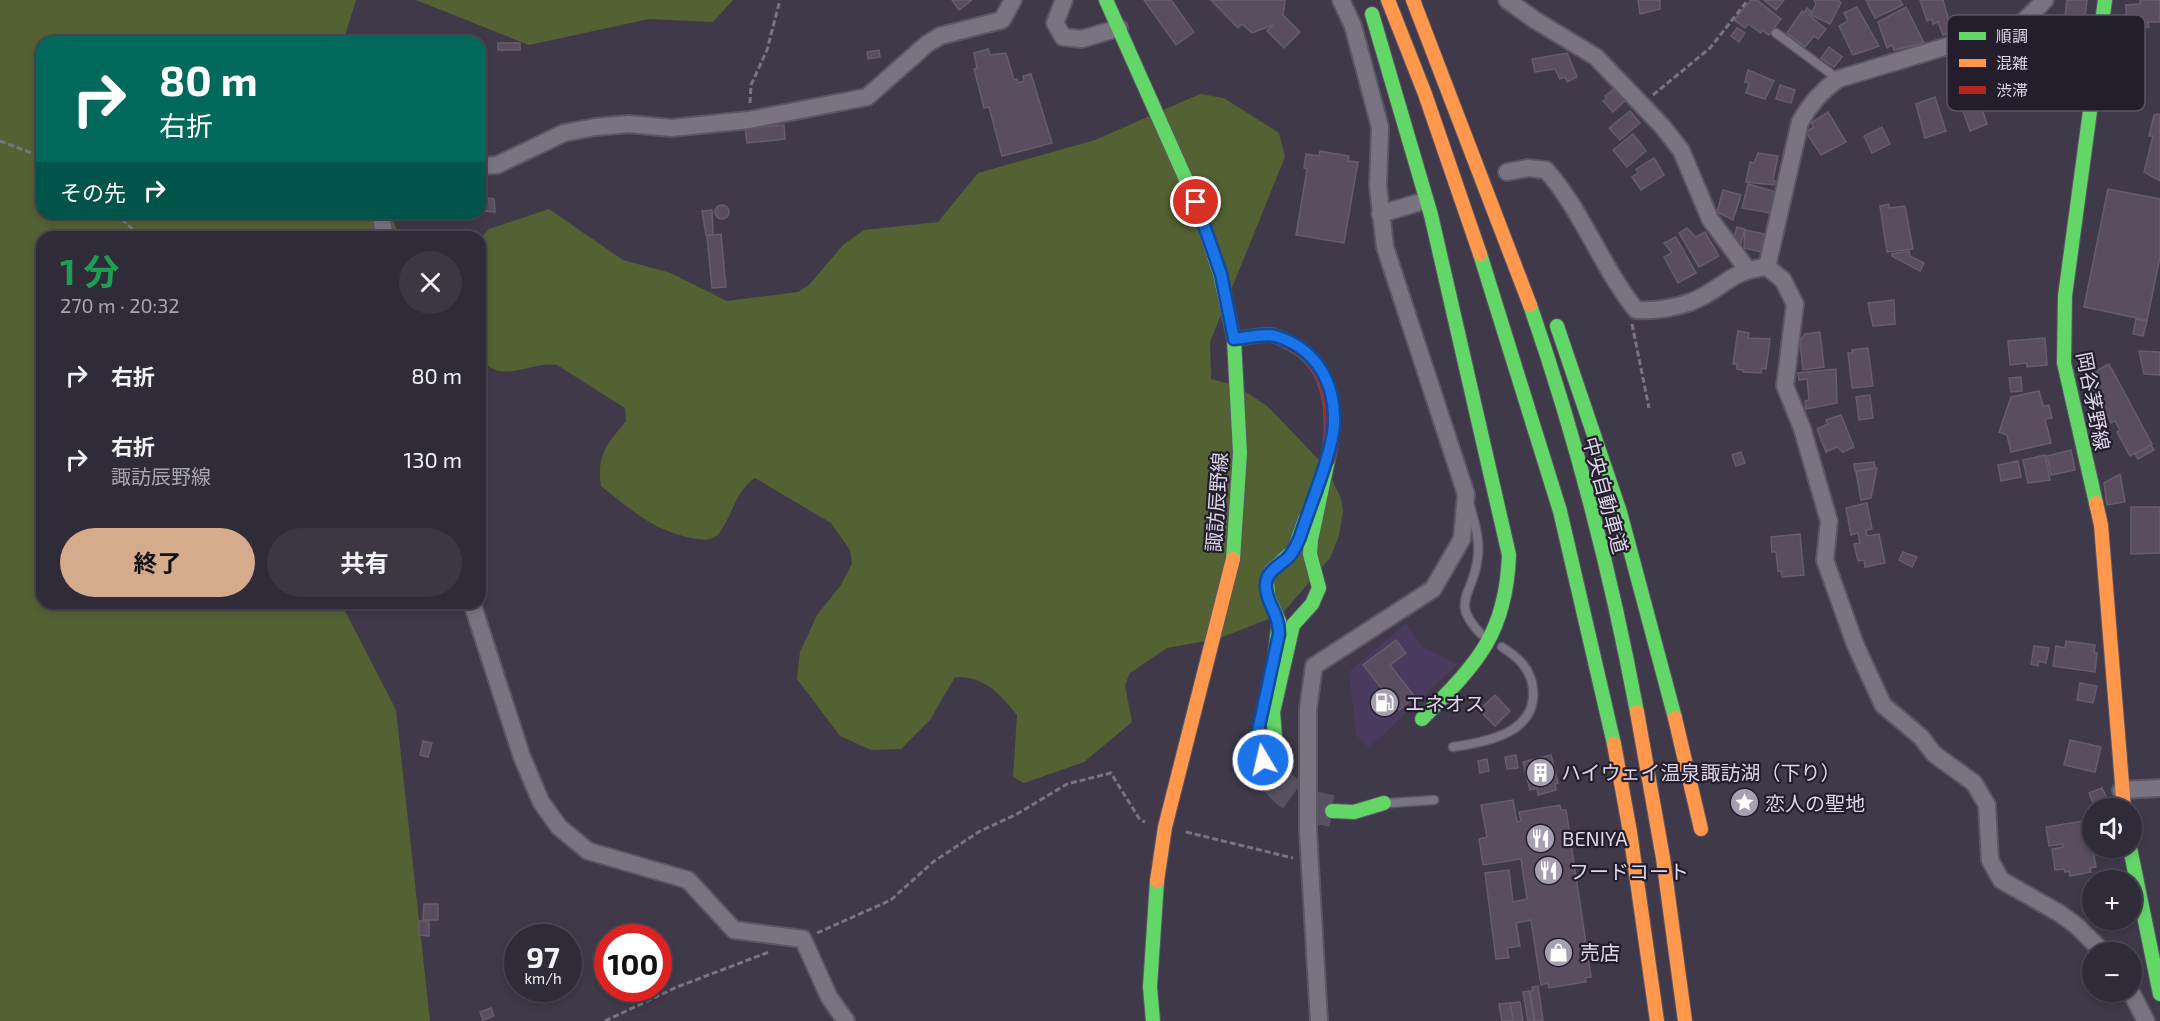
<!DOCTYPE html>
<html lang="ja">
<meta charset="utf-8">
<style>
:root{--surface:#302b38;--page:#3c3743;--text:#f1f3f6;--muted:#a8a7ae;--line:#4b4753;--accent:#d6ab8b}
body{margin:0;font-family:"Exo 2","Noto Sans JP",sans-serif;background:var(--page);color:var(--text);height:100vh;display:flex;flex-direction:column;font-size:22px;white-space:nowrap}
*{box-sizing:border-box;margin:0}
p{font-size:20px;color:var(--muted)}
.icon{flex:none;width:33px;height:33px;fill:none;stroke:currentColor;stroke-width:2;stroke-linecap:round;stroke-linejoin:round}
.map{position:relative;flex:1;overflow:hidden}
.sheet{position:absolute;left:36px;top:231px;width:450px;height:378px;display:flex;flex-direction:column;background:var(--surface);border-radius:18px;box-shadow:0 3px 9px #0003,0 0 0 2px var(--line)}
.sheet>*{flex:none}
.banner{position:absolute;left:36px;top:36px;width:450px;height:183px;border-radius:18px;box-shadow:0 3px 9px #0003,0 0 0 2px var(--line);background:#00695c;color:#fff;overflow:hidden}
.tools{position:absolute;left:2082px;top:798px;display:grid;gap:12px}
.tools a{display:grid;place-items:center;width:60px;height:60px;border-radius:50%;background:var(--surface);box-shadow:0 3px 9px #0003,0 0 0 2px var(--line);font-size:30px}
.speed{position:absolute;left:504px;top:924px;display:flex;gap:12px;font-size:30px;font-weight:700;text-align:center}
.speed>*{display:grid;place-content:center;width:78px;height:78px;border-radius:50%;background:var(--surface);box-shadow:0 3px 9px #0003,0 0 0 2px var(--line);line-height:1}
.speed small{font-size:15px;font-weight:400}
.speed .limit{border:9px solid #d22;background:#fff;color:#111}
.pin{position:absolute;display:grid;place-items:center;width:51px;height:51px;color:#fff;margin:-26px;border:3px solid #fff;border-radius:50%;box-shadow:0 2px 6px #0007}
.me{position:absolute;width:66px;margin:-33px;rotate:351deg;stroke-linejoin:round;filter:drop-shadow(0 0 4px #0008)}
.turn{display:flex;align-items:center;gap:21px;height:126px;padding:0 24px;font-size:27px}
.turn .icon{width:78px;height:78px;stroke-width:2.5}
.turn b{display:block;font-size:42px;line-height:51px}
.then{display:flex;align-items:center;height:57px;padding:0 24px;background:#0003;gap:12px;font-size:22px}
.round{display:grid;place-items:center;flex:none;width:63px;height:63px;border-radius:32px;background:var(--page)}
.headline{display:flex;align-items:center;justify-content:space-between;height:102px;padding:0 24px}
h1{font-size:36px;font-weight:700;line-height:45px;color:#1e9e55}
.cta{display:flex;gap:12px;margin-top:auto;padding:12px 24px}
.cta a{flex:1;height:69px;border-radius:36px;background:var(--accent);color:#111;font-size:24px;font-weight:700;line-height:69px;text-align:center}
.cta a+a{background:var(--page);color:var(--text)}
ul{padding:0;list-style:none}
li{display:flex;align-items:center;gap:18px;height:84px;padding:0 24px}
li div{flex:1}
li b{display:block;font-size:22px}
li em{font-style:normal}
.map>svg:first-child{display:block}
</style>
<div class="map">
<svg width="2160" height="1021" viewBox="0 0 2160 1021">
<rect width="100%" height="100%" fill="#40394a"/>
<!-- built -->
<polygon fill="#493a5e" points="1406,623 1422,647 1458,664 1369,748 1356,735 1349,672"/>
<!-- green -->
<g fill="#546133">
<polygon points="0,0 356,0 343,42 42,42 42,213 391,213 397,231 389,237 42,237 42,603 341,603 396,710 430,1021 0,1021"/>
<polygon points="416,0 733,0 713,22 649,19 529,45"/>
<path d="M1200,94L1224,98L1279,133L1285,157L1210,342L1211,379L1237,386L1267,406L1325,466L1341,498L1343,511L1339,536L1330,558L1282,614L1217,639L1167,648L1130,673L1125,685L1132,722L1084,762L1024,783L1013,777L1017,715C1000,694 985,676 955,677L930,720L901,749L871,750L840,736L797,679L800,652L817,615L841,585L852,563L850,550L831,523L755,478C736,490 733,514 720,532C713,542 702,540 691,538C653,530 631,510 601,486C596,455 608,443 626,421L625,408L557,365C530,360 495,389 480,354V239L489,229L549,209L623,260L671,273L727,301L798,292L809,285L843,245L864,230L938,222L978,173L1095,140Z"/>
</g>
<!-- building -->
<g fill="#5a4d60" stroke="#665d6c" stroke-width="1.5">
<polygon points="952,0 972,0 959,10"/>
<polygon points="1144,0 1171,0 1194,32 1176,45"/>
<polygon points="1211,0 1285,0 1283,15 1300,32 1284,48 1267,31 1273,25 1252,33 1242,24 1238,28"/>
<polygon points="1638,0 1660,0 1660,9 1640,14"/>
<polygon points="1751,0 1757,0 1781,19 1769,35 1762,30 1761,33 1748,24 1745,28 1734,20"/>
<polygon points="1764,0 1784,0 1776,10"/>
<polygon points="1814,0 1838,0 1841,3 1830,24 1811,15 1816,4"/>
<polygon points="1866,0 1900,0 1903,5 1875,18"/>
<polygon points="1920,0 1943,0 1952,31 1943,35 1938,22 1933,24 1932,19 1927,21"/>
<polygon points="2067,0 2087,0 2085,17 2065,15"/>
<polygon points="2140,0 2160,0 2160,22 2148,22 2149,27 2127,29 2126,5 2140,4"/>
<polygon points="1857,7 1879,46 1853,55 1839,26 1848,21 1844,13"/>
<polygon points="1906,7 1924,43 1894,50 1892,45 1887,48 1878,22"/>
<polygon points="1807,8 1812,12 1809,15 1826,29 1818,39 1814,36 1805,47 1787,33 1802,11 1804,13"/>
<polygon points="1737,28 1745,33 1739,42 1731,36"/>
<rect x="498" y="43" width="22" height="7"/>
<polygon points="1829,47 1842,57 1834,67 1821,58"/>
<polygon points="988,49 990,55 1006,53 1014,80 1017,79 1018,83 1024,81 1023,76 1031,74 1052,143 1002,156 989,107 984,108 974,69 977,68 974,53"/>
<polygon points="879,50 880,57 868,59 867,52"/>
<polygon points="1567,53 1577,77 1567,82 1565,77 1560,79 1555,69 1535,72 1532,59"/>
<polygon points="1966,61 1987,124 1970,131 1948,67"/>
<polygon points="1748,70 1774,81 1765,99 1746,93 1749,83 1745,82"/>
<polygon points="1780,85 1795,90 1791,103 1776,99"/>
<polygon points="1615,88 1626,100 1613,112 1603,101 1607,98 1605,96"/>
<polygon points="1935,97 1946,131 1925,138 1916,104"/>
<polygon points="1630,111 1640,123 1620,140 1609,128"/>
<polygon points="1828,112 1846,142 1821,155 1806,132 1814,127 1811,123"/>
<polygon points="2158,114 2160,115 2160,181 2144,172 2153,136 2149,136 2154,115"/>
<polygon points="784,125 785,139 747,143 745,128"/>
<polygon points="1882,127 1890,144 1872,153 1864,136"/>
<polygon points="1633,134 1646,151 1627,167 1613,150"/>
<polygon points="1320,151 1349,156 1348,161 1358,162 1344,243 1296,235 1307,169 1304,168 1306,154 1319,156"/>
<polygon points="1758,153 1778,156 1773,180 1775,181 1774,185 1746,182 1750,162 1754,163"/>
<polygon points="1654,158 1664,175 1641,190 1632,177 1638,173 1636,169"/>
<polygon points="1748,184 1776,192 1770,213 1742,208"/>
<polygon points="2108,189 2160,199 2160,257 2147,320 2084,307"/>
<polygon points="1723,190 1741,195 1733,220 1717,212"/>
<polygon points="488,198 494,199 495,212 484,211 485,202 488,202"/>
<polygon points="1889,204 1889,208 1905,206 1913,249 1887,252 1880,206"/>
<circle cx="722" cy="212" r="7"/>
<polygon points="712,210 713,234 706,235 702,211"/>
<polygon points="1737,227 1745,229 1741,243 1733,241"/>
<polygon points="1687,228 1696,237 1705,232 1719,256 1699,267 1679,233"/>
<polygon points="1745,230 1765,234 1761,252 1744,248"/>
<polygon points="721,234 726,287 712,288 707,236"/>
<polygon points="1676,237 1696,273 1678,283 1664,257 1672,253 1664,243"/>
<polygon points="1909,251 1910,256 1924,263 1920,271 1892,256 1892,254"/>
<polygon points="1894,300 1895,324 1873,326 1868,303"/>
<polygon points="2136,319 2147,321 2143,336 2133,334"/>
<polygon points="1738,331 1749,333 1748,338 1770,339 1766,369 1762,368 1761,373 1743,372 1743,370 1737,369 1737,364 1733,364"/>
<polygon points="1820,332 1824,367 1803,370 1800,341 1805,334"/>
<polygon points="2045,338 2047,365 2027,367 2027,363 2010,365 2008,341"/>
<polygon points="1868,348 1873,386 1852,388 1848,353 1853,353 1852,350"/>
<polygon points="2139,351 2160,352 2160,375 2144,374"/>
<polygon points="2109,364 2152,444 2130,456 2117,432 2120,430 2115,421 2111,423 2097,390 2093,392 2088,383 2092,381 2088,375"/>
<polygon points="1836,369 1837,403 1806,409 1805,401 1809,400 1807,379 1799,380 1798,373"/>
<polygon points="2021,377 2022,391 2011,392 2009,378"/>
<polygon points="2039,391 2043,406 2049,405 2052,418 2045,419 2051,443 2011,452 2007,435 1999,432 2011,397"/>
<polygon points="1870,395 1873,418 1859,420 1856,397"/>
<polygon points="1841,415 1854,447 1843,452 1837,447 1826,452 1817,429 1828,424 1826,420"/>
<polygon points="2151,445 2154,450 2138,459 2135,454"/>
<polygon points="2071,450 2075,470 2051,475 2047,456"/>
<polygon points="1741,452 1745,463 1736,466 1732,455"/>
<polygon points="2045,455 2050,480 2028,483 2023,460"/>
<polygon points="2018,461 2021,477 2001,481 1998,465"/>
<polygon points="1874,462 1875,468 1855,471 1854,464"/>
<polygon points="1877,468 1871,498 1861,500 1856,472"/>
<polygon points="2120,474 2125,502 2107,505 2104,483"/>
<polygon points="1867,503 1872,529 1866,530 1867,536 1879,534 1885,563 1865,567 1864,560 1858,561 1854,544 1860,543 1858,533 1851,535 1846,508"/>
<polygon points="2131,507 2160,507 2160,553 2131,554"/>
<polygon points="1800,534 1804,575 1782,577 1781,571 1778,571 1776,552 1772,552 1771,537"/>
<polygon points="1903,552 1917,557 1912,567 1899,560"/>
<polygon points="1396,640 1406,653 1390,665 1415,697 1399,710 1363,665"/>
<polygon points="2066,641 2095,645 2094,652 2097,653 2095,672 2053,666 2056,646 2065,648"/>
<polygon points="2034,646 2049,648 2046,663 2039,661 2038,666 2031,664"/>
<polygon points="2080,683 2097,686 2093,703 2077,700"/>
<polygon points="1495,695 1510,711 1495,726 1479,710"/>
<polygon points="2070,740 2101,747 2095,772 2064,765"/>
<polygon points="423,741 432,743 428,757 420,755"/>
<polygon points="1516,755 1518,768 1507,769 1505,757"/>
<polygon points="1551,755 1558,783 1555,784 1556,790 1538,795 1537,788 1530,790 1523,762"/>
<polygon points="1487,759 1489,771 1480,773 1478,761"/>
<polygon points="2102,788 2108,800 2095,808 2089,793"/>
<polygon points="1513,800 1517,822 1521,821 1519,812 1560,805 1561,810 1566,810 1591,977 1585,978 1586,982 1549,988 1548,983 1541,985 1531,920 1516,923 1520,946 1507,948 1509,958 1496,959 1485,873 1509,870 1513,902 1527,899 1521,859 1483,865 1479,839 1487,837 1481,805"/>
<polygon points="2088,820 2096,867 2090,868 2091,872 2070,876 2069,871 2065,872 2064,869 2055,870 2052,849 2063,847 2063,844 2049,846 2046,827"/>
<polygon points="424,904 438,904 438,920 423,920"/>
<polygon points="419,921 429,921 429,936 419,935"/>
<polygon points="1538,986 1543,1020 1535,1021 1530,991 1533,991 1532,987"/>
<polygon points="1529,991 1534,1021 1528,1021 1523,992"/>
<polygon points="1520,1002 1523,1021 1513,1021 1510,1003"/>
<polygon points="1510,1003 1513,1021 1502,1021 1499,1004"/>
<polygon points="491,1008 494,1016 483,1020 480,1012"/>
</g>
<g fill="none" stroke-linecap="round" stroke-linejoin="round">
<!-- highway-tunnel -->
<path stroke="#585162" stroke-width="32" stroke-dasharray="32 16" stroke-linecap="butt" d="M1270,773C1287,796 1304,807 1332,811"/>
<defs>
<g id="lane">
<polyline points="1776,33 1838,79"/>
<path d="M1470,506C1475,525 1481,542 1477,562C1472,596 1450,602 1481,634"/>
<path d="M1453,747C1487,742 1537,733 1533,689C1531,669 1519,658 1502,647"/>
<polyline points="1390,803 1434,800"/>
</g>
<g id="street">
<polyline points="1064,0 1055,23 1063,37 1082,39 1119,28"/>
<polyline points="1507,0 1535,20 1596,57 1662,126 1681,150 1710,219 1747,269"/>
<polyline points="480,166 497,165 564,133 595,127 629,124 671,128 749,120 867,97 927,44 940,36 1002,20 1013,0"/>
<path d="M1507,172L1528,168L1546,170C1583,212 1601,266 1636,310C1653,311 1674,308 1691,302C1722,290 1730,270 1767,267L1783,280L1795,304L1785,386L1802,428L1829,521L1825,560L1855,644L1883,705L1921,737L1934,754L1974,783L1987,805L1990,860L2001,880L2059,913L2077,926L2103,952"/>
<polyline points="380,213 385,237"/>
<polyline points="1380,214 1417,203"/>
<path d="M1767,267L1800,122C1810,104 1821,91 1838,79L2011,27L2024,21L2045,0"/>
<polyline points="472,603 522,757 541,802 559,827 588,851 688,880 734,930 803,939 829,997 846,1021"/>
<polyline points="2121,790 2160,788"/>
<polyline points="2131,992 2146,1021"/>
<polyline points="1319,1021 1308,831 1308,709 1314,666 1433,589 1462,539 1466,494 1385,247 1378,186 1380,127 1353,26 1341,0"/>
</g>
<g id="fast">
<polyline points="1106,0 1196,202 1220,274 1234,339 1240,453 1233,559"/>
<path d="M1372,14L1431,215L1509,555C1506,636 1476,664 1422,719"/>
<polyline points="1480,254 1560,511 1614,744"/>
<path d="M1530,305C1576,437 1611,574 1637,712"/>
<polyline points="1557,326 1620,512 1675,718"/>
<polyline points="2096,503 2064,363 2065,296 2105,0"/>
<polyline points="1275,654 1279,621 1268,596 1267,579 1271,571 1294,550 1305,519"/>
<polyline points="1284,766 1276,749 1273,712 1293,625 1312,604 1319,588 1310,554 1311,540 1328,460"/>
<polyline points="1332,811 1354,812 1384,803"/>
<polyline points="2130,848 2160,994"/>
<polyline points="1153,1021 1150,987 1157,881"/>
</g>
<g id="slow">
<polyline points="1388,0 1425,94 1480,254"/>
<polyline points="1413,0 1530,305"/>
<polyline points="2096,503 2101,525 2124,808"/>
<polyline points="1637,712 1663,858 1685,1021"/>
<polyline points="1675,718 1701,829"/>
<polyline points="1614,744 1630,832 1657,1021"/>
<polyline points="1157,881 1165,827 1233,559"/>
</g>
<path id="jam" d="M1234,339C1246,338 1259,334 1271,335C1278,336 1286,341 1292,344C1334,365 1336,419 1328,460"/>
</defs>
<!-- lane casing -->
<use href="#lane" stroke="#5b5565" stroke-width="11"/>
<!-- street casing -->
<use href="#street" stroke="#5b5565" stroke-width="20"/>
<!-- fast casing -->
<use href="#fast" stroke="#5b5565" stroke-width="16"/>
<!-- slow casing -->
<use href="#slow" stroke="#5b5565" stroke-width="16"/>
<!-- jam casing -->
<use href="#jam" stroke="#5b5565" stroke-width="16"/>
<!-- path -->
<g stroke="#7a7481" stroke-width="3" stroke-dasharray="6 3" stroke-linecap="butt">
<polyline points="1653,95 1710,48 1748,0"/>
<polyline points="750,103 751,85 767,50 780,0"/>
<polyline points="0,141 42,157"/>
<polyline points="115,213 141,237"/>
<polyline points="1632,324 1649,408"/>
<polyline points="1186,832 1293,858"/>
<polyline points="817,933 891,900 933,862 980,831 1017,814 1067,784 1111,773 1140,820 1145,822"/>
<polyline points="605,1021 677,987 769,952"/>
</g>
<!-- lane -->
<use href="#lane" stroke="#7a7482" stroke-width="8"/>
<!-- street -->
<use href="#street" stroke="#7a7482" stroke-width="16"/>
<!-- fast -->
<use href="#fast" stroke="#63d668" stroke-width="14"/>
<!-- slow -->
<use href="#slow" stroke="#ff974d" stroke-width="14"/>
<!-- jam -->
<use href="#jam" stroke="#b3261e" stroke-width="14"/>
</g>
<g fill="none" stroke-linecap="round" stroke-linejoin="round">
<defs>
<path id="route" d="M1196,202L1221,274L1234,339C1246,338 1264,333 1275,336C1316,348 1335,382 1334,423C1333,452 1309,508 1300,537C1296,546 1292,556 1284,561C1274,569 1265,574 1266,588C1267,604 1279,613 1279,634L1258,731L1263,760"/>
</defs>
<!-- route casing -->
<use href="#route" stroke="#114b97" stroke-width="15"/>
<!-- route -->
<use href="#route" stroke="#1a73e8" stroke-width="10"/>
</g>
<!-- icons -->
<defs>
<symbol id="fuel-disc" viewBox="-11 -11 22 22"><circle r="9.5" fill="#a7a0b3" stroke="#231d2c"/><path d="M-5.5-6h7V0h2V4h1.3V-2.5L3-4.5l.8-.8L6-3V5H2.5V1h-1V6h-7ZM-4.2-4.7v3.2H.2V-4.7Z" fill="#fff"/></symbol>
<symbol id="building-disc" viewBox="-11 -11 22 22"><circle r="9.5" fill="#a7a0b3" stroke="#231d2c"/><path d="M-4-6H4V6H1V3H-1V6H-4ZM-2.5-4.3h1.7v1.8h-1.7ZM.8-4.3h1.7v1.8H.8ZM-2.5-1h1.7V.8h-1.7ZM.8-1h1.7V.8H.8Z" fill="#fff"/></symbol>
<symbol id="sight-disc" viewBox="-11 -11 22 22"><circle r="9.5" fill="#a7a0b3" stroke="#231d2c"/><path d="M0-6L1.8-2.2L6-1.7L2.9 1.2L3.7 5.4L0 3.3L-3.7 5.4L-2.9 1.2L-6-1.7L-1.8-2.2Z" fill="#fff"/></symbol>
<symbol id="restaurant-disc" viewBox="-11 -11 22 22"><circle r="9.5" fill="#a7a0b3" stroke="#231d2c"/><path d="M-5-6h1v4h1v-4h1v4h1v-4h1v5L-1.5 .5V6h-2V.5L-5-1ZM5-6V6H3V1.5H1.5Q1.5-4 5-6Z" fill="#fff"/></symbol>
<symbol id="shop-disc" viewBox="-11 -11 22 22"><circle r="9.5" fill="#a7a0b3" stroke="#231d2c"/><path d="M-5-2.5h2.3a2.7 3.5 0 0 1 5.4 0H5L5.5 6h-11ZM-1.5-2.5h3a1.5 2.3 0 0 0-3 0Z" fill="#fff"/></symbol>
</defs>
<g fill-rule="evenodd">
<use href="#fuel-disc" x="1368" y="686" width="33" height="33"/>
<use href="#building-disc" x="1524" y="756" width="33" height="33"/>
<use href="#sight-disc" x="1728" y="786" width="33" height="33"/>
<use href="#restaurant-disc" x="1524" y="822" width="33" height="33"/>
<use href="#restaurant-disc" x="1532" y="854" width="33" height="33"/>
<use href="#shop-disc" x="1542" y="936" width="33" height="33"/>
</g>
<g text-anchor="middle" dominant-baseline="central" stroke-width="4.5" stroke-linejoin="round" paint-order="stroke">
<!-- street labels -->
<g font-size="20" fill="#ded7ec" stroke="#231d2c">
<text transform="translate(2094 401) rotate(79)">岡谷茅野線</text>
<text transform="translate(1606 495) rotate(75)">中央自動車道</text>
<text transform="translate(1216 502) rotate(-86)">諏訪辰野線</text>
</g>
<!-- poi labels -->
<g font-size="20" fill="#ded7ec" stroke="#231d2c" text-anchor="start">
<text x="1405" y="703">エネオス</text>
<text x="1561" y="772">ハイウェイ温泉諏訪湖（下り）</text>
<text x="1765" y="803">恋人の聖地</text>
<text x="1562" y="838">BENIYA</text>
<text x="1569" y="871">フードコート</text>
<text x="1580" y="952">売店</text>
</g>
</g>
<!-- legend -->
<rect x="1947" y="15" width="198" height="96" rx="9" fill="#231d2c" stroke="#5b5566" stroke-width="1.5"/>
<rect x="1959" y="32" width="27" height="8" fill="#63d668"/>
<rect x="1959" y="59" width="27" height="8" fill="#ff974d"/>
<rect x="1959" y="86" width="27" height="8" fill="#b3261e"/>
<g font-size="16" fill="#ded7ec">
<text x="1996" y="42">順調</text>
<text x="1996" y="69">混雑</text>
<text x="1996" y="96">渋滞</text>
</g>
</svg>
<div class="tools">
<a><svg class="icon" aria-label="sound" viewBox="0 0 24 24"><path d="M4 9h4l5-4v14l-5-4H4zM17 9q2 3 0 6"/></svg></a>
<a>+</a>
<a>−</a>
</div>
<div class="speed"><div>97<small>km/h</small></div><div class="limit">100</div></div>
<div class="pin" style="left:1196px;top:202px;background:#d93025"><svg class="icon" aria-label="arrive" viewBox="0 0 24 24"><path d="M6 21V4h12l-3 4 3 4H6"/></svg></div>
<svg class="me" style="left:1263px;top:760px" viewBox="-20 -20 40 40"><circle r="17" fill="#1a73e8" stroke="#fff" stroke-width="3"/><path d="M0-11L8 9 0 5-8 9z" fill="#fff"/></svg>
<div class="banner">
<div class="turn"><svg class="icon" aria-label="right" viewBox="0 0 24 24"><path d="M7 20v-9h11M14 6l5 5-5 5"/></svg><div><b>80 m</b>右折</div></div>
<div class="then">その先<svg class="icon" aria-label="right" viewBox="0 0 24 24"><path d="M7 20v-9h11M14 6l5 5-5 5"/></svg></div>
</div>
<section class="sheet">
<div class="headline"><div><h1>1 分</h1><p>270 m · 20:32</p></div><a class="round"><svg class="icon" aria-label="close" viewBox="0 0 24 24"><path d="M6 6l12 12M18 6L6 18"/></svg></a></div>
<ul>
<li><svg class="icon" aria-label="right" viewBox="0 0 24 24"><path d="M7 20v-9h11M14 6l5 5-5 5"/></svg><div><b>右折</b></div><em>80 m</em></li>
<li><svg class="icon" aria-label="right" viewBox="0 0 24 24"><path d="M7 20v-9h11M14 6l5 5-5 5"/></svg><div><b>右折</b><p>諏訪辰野線</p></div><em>130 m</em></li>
</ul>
<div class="cta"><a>終了</a><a>共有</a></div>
</section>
</div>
